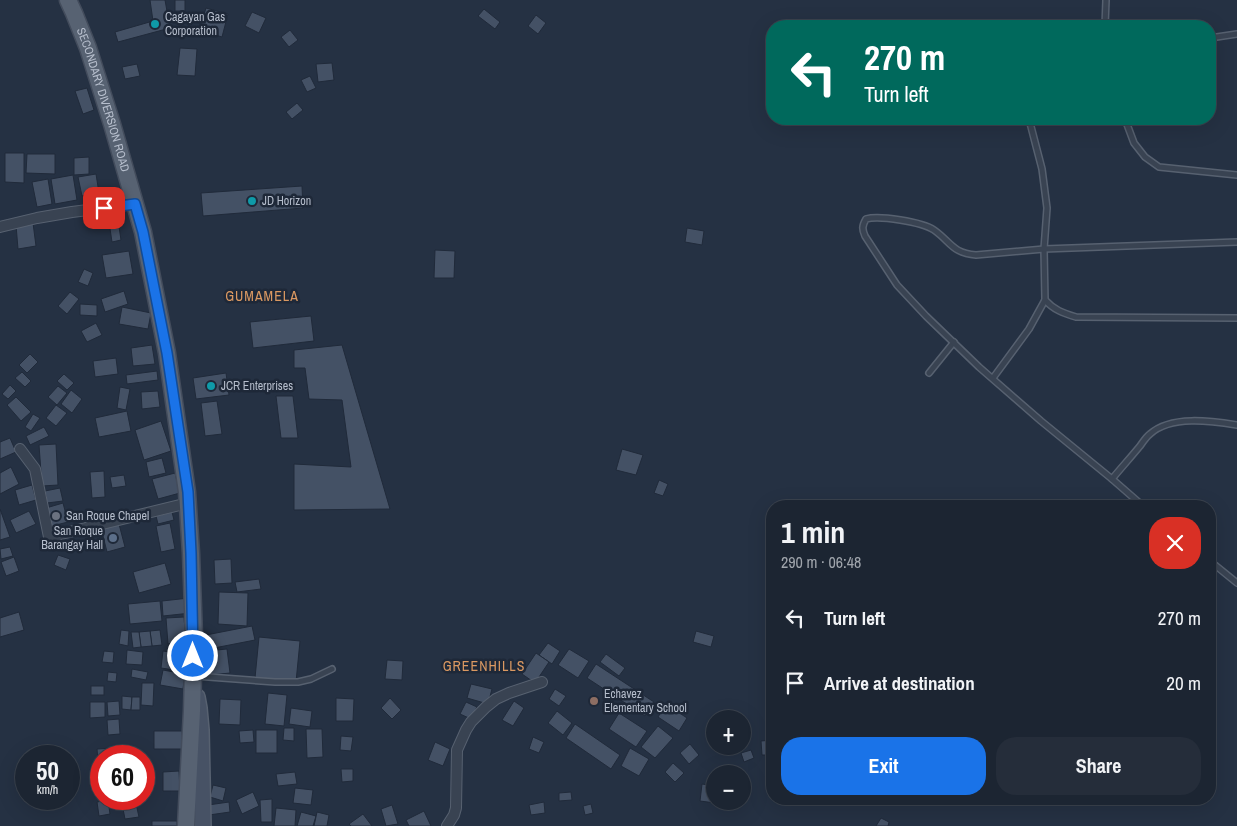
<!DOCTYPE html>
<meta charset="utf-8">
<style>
:root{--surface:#1c2532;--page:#252d3a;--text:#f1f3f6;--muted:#a0a5ac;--line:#3a424d;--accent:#1a73e8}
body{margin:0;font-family:"Archivo Narrow",sans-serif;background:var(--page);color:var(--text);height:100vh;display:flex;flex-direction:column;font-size:19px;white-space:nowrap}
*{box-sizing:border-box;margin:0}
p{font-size:16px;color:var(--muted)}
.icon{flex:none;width:28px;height:28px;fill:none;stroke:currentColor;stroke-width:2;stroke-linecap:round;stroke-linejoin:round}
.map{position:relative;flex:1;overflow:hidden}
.panel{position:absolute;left:766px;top:500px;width:450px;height:305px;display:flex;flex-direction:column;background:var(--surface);border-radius:20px;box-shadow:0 5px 20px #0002,0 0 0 1px var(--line)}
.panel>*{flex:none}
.hud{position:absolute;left:766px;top:20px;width:450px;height:105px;border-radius:20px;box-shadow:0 5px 20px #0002,0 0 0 1px var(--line);background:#00695c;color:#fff;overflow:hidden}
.tools{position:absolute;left:706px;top:710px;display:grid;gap:10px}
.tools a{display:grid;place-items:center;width:45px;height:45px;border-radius:50%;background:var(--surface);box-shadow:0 5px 20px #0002,0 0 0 1px var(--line);font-size:25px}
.speed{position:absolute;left:15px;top:745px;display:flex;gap:10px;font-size:25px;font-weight:700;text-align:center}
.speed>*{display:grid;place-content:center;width:65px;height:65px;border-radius:50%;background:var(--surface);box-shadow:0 5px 20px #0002,0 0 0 1px var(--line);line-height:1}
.speed small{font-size:12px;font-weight:400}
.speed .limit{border:8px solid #d22;background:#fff;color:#111}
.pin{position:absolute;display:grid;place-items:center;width:42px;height:42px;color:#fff;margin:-21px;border-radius:10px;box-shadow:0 2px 8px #0006}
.me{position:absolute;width:55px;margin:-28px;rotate:0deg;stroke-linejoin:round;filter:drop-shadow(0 0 4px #0008)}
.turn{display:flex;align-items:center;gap:18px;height:105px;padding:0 15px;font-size:22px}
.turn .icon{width:65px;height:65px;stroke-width:2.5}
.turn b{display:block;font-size:35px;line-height:42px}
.round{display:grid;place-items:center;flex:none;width:52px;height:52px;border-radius:20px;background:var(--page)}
.summary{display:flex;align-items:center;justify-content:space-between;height:85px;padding:0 15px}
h1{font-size:30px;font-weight:700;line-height:38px}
.action{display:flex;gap:10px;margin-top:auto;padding:10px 15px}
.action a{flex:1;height:58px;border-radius:20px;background:var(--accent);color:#fff;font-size:20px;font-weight:700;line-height:58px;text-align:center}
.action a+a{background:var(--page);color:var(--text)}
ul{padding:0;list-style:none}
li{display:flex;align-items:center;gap:15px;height:65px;padding:0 15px}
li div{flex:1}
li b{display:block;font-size:19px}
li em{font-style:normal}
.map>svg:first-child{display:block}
</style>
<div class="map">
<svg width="1237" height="826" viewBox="0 0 1237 826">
<rect width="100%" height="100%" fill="#253143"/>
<!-- building -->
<g fill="#445165" stroke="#202a3a">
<polygon points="150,0 165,0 170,28 118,42 115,32 153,21"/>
<rect x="175" y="0" width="10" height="11"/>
<polygon points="206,8 228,14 222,37 199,30"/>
<polygon points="484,9 500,22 495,29 478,16"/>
<polygon points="252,12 266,18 259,33 245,26"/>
<polygon points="536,15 546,23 538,34 528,26"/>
<polygon points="290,30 298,40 289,47 281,37"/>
<polygon points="180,48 197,49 195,76 177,75"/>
<polygon points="332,63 334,80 318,82 316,64"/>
<polygon points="137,64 140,76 125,79 122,67"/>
<polygon points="310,76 316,88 307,92 301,80"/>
<polygon points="87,88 94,110 83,114 75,91"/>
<polygon points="297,103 303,110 292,119 286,112"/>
<polygon points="5,153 24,153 24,183 5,182"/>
<polygon points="27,154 55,154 55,174 26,173"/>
<polygon points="89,157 89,174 74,175 74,158"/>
<polygon points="96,174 99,193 82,196 78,177"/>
<polygon points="73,175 77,200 55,204 51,179"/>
<polygon points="48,179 52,204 37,207 32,182"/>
<polygon points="302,186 303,208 203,216 201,193"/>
<polygon points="118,220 121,240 112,242 109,222"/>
<polygon points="33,223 36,246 18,249 16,225"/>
<polygon points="687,228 704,231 702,245 685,242"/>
<polygon points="435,250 455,251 454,278 434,278"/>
<polygon points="129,251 133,274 106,278 102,255"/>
<polygon points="84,269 93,273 88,286 78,282"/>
<polygon points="124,291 128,304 105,312 101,299"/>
<polygon points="70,292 79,299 67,314 58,306"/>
<polygon points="80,304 97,305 97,316 80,315"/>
<polygon points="122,307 151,313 148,329 119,324"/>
<polygon points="311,316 314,341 253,348 250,322"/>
<polygon points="96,323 102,335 87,342 81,331"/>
<polygon points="152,345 155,364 133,366 131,348"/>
<polygon points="342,345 390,509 294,510 294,464 351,467 342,400 309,399 305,368 294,368 294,350"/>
<polygon points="30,354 38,362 27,373 19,365"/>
<polygon points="116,358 118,374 95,377 93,361"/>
<polygon points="157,371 158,380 127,384 126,375"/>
<polygon points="22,372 31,381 25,387 15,378"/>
<polygon points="226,373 229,395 196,399 193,378"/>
<polygon points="64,374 74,383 67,390 57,381"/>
<polygon points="10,385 16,391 8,399 2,394"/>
<polygon points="58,386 67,393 57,405 48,397"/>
<polygon points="120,387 130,389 126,410 117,408"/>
<polygon points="71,390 82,399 72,413 61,404"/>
<polygon points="158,391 160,407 142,409 141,392"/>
<polygon points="276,396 293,396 298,438 281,438"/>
<polygon points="16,397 31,412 21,421 7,405"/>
<polygon points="217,401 222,434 205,436 201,403"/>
<polygon points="56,405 67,413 56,426 46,418"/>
<polygon points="127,411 131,431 99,437 95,418"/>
<polygon points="33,414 40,418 31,431 25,427"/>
<polygon points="161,421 171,451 144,460 135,430"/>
<polygon points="44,427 49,436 30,445 26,436"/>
<polygon points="10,438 16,452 0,459 0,442"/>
<polygon points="56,444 58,485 42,486 39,445"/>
<polygon points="622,449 643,455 636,475 616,470"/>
<polygon points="162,458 166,473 149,477 146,462"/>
<polygon points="11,467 19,484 0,494 0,473"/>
<polygon points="104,471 105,497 92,498 90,472"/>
<polygon points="175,473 180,493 158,499 152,479"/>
<polygon points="124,475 126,486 112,488 110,477"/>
<polygon points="659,480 668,484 663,496 654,493"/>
<polygon points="32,485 36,500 19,505 15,490"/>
<polygon points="60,488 63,501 47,503 45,491"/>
<polygon points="63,503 68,522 52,526 46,508"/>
<polygon points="0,509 10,537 0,540"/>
<polygon points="29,511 36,524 16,533 10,520"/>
<polygon points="172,512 174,520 158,524 156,516"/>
<polygon points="170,523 175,549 161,552 156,526"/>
<polygon points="119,524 125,547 107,552 101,528"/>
<polygon points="10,547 13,556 1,559 0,549"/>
<polygon points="58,555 70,559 66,570 54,565"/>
<polygon points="14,557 19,571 6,576 1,562"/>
<polygon points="231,559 232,583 215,584 214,560"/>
<polygon points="165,563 171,584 139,593 133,572"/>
<polygon points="259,579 261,589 237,592 235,582"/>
<polygon points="219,592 248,593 247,626 218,624"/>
<polygon points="189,598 191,613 163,616 162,601"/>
<polygon points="160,601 162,621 130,624 128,604"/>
<polygon points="19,612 24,630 0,637 0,618"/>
<polygon points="184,617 186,643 168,644 166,618"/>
<polygon points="252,626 255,640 209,649 206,635"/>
<polygon points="121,630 129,631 128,646 119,644"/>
<polygon points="160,630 162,645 152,646 150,631"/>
<polygon points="150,631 152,646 141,647 139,632"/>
<polygon points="696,631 714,636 711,647 693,642"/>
<polygon points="131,632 139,632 141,647 133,648"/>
<polygon points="259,637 300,641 296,682 255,678"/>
<polygon points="548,643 560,651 552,664 539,655"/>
<polygon points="227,649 230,673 210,675 207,651"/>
<polygon points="569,649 589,661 578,678 558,665"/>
<polygon points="127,650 143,652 142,665 126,664"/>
<polygon points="104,651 114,652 113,663 102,662"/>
<polygon points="163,651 183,654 181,671 161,668"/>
<polygon points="536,653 549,662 535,683 522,674"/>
<polygon points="606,654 625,668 619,676 600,662"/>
<polygon points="387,660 403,661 402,680 385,679"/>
<polygon points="596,664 654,702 645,716 587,678"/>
<polygon points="132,669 148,672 146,680 131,677"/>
<polygon points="163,670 185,674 183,689 160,685"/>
<polygon points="108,672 117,673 116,682 107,681"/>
<polygon points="142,683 154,683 153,706 141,705"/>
<polygon points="471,684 492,689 488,704 467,698"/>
<rect x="91" y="686" width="13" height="9"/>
<polygon points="555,689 566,696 559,706 549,699"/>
<polygon points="268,693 287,695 284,726 265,724"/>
<polygon points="122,696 132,697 131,710 122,709"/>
<polygon points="132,697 140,697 140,710 131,710"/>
<polygon points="336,698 354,699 353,721 336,721"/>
<polygon points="390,698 401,710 392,719 381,708"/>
<polygon points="220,699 241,700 240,725 219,724"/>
<polygon points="119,701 120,715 108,716 107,702"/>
<polygon points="514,701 524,708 513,726 502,720"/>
<polygon points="90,702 105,702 105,717 90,718"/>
<polygon points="466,702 477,707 471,719 460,714"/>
<polygon points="666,704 687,718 679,731 658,717"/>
<polygon points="291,708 312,711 310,727 289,724"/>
<polygon points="557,711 572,723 563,735 548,723"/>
<polygon points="619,713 647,731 636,747 609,729"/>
<polygon points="119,719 120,734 108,735 107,720"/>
<polygon points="575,724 620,755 611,769 566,738"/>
<polygon points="658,726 673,738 655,758 641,747"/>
<polygon points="284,728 294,728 294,741 283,740"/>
<polygon points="306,729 322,729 323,757 307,758"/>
<polygon points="253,730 254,742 240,743 239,731"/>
<rect x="256" y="730" width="21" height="23"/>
<polygon points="154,731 182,731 183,749 154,749"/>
<polygon points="341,736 353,737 351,751 340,750"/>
<polygon points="533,737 544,742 539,753 529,749"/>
<polygon points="772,740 772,755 762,755 761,741"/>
<polygon points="435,742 450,749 443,766 428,760"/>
<polygon points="690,744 699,755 689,764 680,753"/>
<polygon points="113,748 113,756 101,756 101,761 98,761 97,749"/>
<polygon points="630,748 649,759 639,776 621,766"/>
<polygon points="751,750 754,758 744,762 741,753"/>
<polygon points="673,763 684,773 675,782 665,772"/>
<polygon points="341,769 353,769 353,781 342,782"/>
<polygon points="179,771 180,791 163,791 163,772"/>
<polygon points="295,772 297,784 278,786 276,774"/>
<polygon points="702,784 715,786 715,803 700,801"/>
<polygon points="213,785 226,788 223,801 210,797"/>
<polygon points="295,788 313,790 311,805 293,803"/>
<polygon points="253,792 259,806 242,814 236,800"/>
<polygon points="571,792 572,800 559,801 559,793"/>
<polygon points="121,799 135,799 139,817 125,819"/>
<polygon points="272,799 272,822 261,822 260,800"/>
<polygon points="108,800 110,814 99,816 97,802"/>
<polygon points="229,802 230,812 209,815 208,805"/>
<polygon points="544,802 545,813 531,815 529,805"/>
<polygon points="591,804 593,813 585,815 583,806"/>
<polygon points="392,805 398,824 386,826 381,809"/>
<polygon points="276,808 296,810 295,826 274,826"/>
<polygon points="424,811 431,826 409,826 406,820"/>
<polygon points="301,812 316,816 313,826 297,826"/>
<polygon points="317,812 329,815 327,826 314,826"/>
<polygon points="363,814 372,826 351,826 349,824"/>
<polygon points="881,818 889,822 888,826 876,826"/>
<rect x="152" y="821" width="25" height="5"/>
</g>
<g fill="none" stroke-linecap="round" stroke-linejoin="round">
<defs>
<g id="lane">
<polyline points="1105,26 1106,0"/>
<polyline points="1210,38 1237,34"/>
<polyline points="1125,119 1134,143 1145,157 1159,167 1237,175"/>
<path d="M1045,300C1054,310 1063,313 1076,317L1237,318"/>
<polyline points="929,373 954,342"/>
<polyline points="993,378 1029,329 1045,300 1044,249 1047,208 1042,169 1029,119"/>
<path d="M1112,479C1121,468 1131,457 1140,446C1143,442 1146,437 1150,434C1171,415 1211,421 1237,425"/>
<path d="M1143,506L1112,479L1041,421L979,367L926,316L897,285L865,236C862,229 862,226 866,219C879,215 922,222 934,230C951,242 952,253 976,255L1044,249L1237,242"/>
<polyline points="1210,561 1237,583"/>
<polyline points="195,676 275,682 298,682 311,679 332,669"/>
</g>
<g id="street">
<polyline points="0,227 37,218 72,212 135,204"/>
<polyline points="20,449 35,469 49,537 188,503"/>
<polyline points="447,826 454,815 456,808 457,750 466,730 471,722 486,707 496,699 509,693 542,682"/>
</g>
<polyline id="secondary" points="197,697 199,708 201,730 203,826"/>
<g id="primary">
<path id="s1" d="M68,0L74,13L88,48L112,124L143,232L167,353L187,492L191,553L194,637L192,711L186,826"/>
</g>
</defs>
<!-- lane casing -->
<use href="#lane" stroke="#576170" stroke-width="8"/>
<!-- street casing -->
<use href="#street" stroke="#576170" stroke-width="12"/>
<!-- secondary casing -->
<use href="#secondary" stroke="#576170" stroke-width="18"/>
<!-- primary casing -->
<use href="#primary" stroke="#434c5c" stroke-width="19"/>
<!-- lane -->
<use href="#lane" stroke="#394352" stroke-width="5"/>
<!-- street -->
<use href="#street" stroke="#394352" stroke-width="10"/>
<!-- secondary -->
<use href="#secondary" stroke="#475265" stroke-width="15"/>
<!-- primary -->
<use href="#primary" stroke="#576272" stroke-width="16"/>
</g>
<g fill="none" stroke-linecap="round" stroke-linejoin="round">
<defs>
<polyline id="route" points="104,208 135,204 143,232 167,353 188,492 191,553 193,656"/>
</defs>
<!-- route casing -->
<use href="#route" stroke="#114b97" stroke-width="12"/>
<!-- route -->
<use href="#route" stroke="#1a73e8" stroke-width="9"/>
</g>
<!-- markers -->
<g fill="#0f9aa8" stroke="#1e2838" stroke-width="2">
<circle cx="155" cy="24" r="5"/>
<circle cx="252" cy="201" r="5"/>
<circle cx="211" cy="386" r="5"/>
</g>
<circle fill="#6b7280" stroke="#1e2838" stroke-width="2" cx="56" cy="516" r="5"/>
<circle fill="#5c6f8a" stroke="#1e2838" stroke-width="2" cx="113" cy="538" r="5"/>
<circle fill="#8d6e63" stroke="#1e2838" stroke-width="2" cx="594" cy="701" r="5"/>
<g text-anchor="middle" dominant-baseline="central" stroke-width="5" stroke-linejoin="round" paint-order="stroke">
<!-- poi labels -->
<g font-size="12" fill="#b6becc" stroke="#1e2838" text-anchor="start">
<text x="165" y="17">Cagayan Gas<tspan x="165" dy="14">Corporation</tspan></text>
<text x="262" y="201">JD Horizon</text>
<text x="221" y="386">JCR Enterprises</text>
<text x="66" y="516">San Roque Chapel</text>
<text x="103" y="531" text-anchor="end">San Roque<tspan x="103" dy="14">Barangay Hall</tspan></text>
<text x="604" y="694">Echavez<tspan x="604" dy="14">Elementary School</tspan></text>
</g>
<!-- street labels -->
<g font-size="12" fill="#b6becc" stroke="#1e2838">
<text stroke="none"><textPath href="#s1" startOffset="106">SECONDARY DIVERSION ROAD</textPath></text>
</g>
<!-- neighbourhood labels -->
<g font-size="14" letter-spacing="1" fill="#db9962" stroke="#1e2838">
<text x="262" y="296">GUMAMELA</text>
<text x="484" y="666">GREENHILLS</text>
</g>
</g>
</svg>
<div class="tools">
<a>+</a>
<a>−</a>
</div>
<div class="speed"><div>50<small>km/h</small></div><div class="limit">60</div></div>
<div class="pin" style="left:104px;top:208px;background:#d93025"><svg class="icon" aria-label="arrive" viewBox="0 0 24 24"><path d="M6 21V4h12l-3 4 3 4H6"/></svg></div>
<svg class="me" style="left:193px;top:656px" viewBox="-20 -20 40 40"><circle r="17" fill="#1a73e8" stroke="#fff" stroke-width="3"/><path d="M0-11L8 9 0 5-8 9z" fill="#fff"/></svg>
<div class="hud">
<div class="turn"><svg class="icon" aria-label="left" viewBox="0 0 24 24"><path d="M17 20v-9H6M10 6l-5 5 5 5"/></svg><div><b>270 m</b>Turn left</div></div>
</div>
<section class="panel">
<div class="summary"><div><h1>1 min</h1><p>290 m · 06:48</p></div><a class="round" style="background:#d93025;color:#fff"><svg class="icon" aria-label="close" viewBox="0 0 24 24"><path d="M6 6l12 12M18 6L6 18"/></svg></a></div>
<ul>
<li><svg class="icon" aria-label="left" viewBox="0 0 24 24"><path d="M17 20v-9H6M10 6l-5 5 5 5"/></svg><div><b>Turn left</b></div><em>270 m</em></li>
<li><svg class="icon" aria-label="arrive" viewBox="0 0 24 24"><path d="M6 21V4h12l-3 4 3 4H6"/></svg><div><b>Arrive at destination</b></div><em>20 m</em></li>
</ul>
<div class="action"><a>Exit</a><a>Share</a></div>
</section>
</div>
